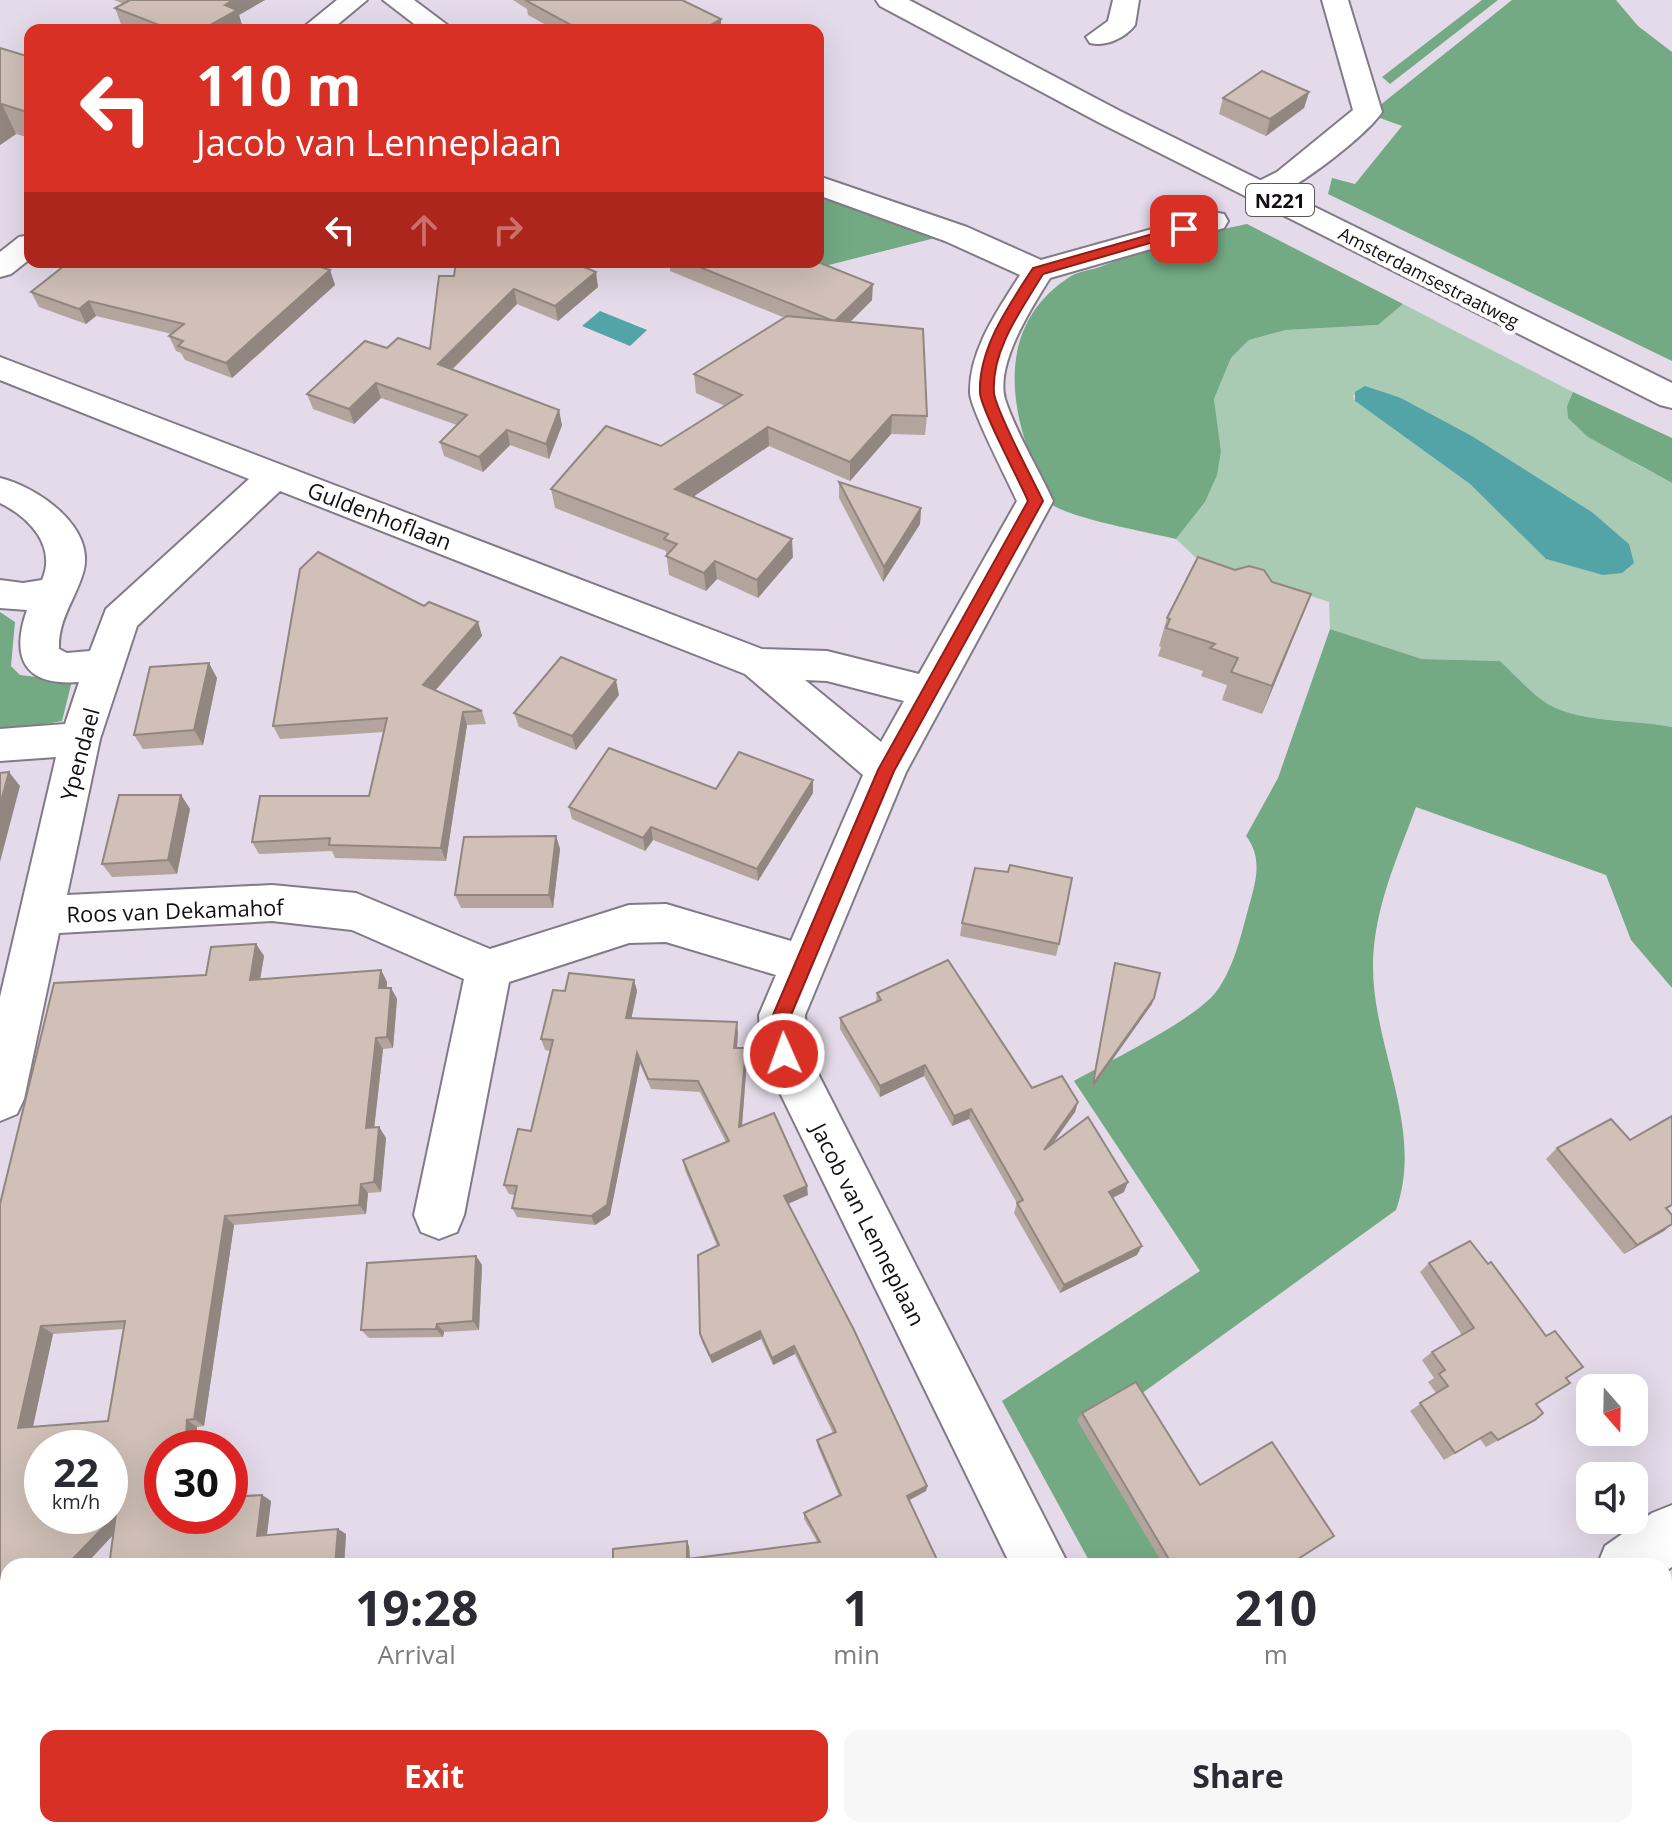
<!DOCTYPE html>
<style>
:root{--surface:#fff;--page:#f7f7f7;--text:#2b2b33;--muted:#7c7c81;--accent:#d93025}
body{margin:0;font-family:"Open Sans",sans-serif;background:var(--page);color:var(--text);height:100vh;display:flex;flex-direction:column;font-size:30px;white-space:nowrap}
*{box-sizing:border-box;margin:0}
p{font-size:26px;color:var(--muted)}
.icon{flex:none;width:44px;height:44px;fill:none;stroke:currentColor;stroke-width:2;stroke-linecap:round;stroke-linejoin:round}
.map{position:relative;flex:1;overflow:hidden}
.drawer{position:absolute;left:0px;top:1558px;width:1672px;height:280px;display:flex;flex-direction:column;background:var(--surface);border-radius:24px 24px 0 0;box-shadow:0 8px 32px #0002}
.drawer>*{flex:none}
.hud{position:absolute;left:24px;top:24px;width:800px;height:244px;border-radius:16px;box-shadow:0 8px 32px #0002;background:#d93025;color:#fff;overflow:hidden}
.needle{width:52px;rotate:160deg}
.tools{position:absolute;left:1576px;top:1374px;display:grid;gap:16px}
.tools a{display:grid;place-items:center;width:72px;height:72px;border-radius:16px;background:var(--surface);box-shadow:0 8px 32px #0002;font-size:40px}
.speed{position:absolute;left:24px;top:1430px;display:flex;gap:16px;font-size:40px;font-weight:700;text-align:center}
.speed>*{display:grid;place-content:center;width:104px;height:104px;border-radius:50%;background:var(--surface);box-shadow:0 8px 32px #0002;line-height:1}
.speed small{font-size:20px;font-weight:400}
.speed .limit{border:12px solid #d22;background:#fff;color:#111}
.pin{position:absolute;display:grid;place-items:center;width:68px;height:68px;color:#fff;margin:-34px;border-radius:16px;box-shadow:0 4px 12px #0006}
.me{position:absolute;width:88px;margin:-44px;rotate:358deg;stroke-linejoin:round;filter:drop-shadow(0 0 6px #0008)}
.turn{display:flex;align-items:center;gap:28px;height:168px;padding:0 40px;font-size:36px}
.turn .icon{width:104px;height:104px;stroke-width:2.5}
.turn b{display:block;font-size:56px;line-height:68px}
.lanes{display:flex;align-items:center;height:76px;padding:0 40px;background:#0003;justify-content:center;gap:40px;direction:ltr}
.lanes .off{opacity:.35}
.eta{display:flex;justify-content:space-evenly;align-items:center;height:136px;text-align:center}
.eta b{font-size:48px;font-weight:700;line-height:56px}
.cta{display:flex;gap:16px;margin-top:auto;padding:16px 40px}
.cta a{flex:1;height:92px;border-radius:16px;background:var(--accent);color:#fff;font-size:32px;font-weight:700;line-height:92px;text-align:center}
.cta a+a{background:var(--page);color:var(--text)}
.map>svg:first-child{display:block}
</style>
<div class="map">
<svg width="1672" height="1838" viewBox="0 0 1672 1838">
<rect width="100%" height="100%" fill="#e4dae9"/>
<!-- green -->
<path fill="#aacbb3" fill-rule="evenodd" d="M1403,304L1573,392L1567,406L1636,464L1672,483V727C1634,719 1574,724 1542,700C1527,689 1514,674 1500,661L1422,659L1330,629L1329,602L1196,558L1176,539L1205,502L1221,451L1214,399L1231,358L1249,340L1286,330L1378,325ZM1353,395L1401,398L1472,436L1592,512L1629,544L1572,566L1546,559L1470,484L1355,401Z"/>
<!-- forest -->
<g fill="#73aa84">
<polygon points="1482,0 1498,0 1390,84 1382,77"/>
<polygon points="1512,0 1616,0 1638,26 1672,52 1672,361 1328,194 1332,178 1355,184 1402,126 1369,114"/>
<polygon points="818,194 943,236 817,268 783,262 818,262"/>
<path d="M1247,224L1403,304L1378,325L1286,330L1249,340L1231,358L1214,399L1221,451L1217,475L1205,502L1176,539C1153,533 1060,517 1048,501C1040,491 1037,473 1032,461C1006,393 1002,320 1071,276C1080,271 1091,270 1100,267C1147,247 1196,235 1247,224Z"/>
<polygon points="1573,392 1672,438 1672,483 1588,437 1568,418 1567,406"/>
<polygon points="0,612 15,622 11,666 20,675 72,681 62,721 0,732"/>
<path d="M1330,629L1422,659L1500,661C1514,674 1527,689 1542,700C1574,724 1634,719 1672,727V988L1631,940L1606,875L1416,807C1397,859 1374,908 1373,964C1372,1047 1425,1128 1396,1210L1109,1417L1188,1566H1092L1002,1401L1200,1271L1074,1081C1109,1061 1193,1021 1216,992C1234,968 1241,935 1249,906C1256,881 1263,858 1246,836L1278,778Z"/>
</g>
<!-- water -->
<g fill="#52a4a6">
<polygon points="600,311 647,330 630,346 582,326"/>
<polygon points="1365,386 1401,398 1472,436 1592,512 1629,544 1634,563 1622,573 1603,575 1546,559 1470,484 1355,401 1355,392"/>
</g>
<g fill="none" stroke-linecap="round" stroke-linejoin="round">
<defs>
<g id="minor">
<polygon points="337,0 367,0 331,30 300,30"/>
<polygon points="383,0 414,0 454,30 422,30"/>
<path d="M1113,0H1139L1135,25C1125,38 1106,47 1090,43L1086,37L1108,21Z"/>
<path d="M1322,0H1348L1382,112C1367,135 1296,190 1269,198C1262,200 1258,199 1251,197L1247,191L1251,185L1277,172L1353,110Z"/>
<path d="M818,176L967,227L1041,260L1213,212L1224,214L1228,221L1224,228L1050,278C1032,307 995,364 1005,399C1016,433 1038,468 1053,501L906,772L805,1015L807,1052L1069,1566H1011L761,1054L759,1015L776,975L666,942L629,943L509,982L464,1215L457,1232L439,1239L421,1232L414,1215L464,979L352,930L272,921L59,933L24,1099L17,1114L0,1121V997L56,757L0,761V729L65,724L79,682C25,686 10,659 27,610L0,608V580L23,583L42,580C57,546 29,517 0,503V478C37,487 97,527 83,573C75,600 58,619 59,649L67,653L90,651L106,609L249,479L0,380V357L762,649L827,651L919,674L1017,501C1008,481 971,410 970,393C969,350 998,310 1020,275L945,241L818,195ZM280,491L745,674L863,775L791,941L666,904L629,905L490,949L356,893L272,885L67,895L100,739L137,626ZM805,680L827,681L904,701L881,742Z"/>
<polygon points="30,235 30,259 11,274 0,277 0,252 19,237"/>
<polygon points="1672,1505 1672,1567 1664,1572 1664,1566 1597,1566 1605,1546 1652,1513"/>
<polygon points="107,1830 169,1830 166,1838 104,1838"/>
<polygon points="1144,1830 1277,1830 1273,1838 1148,1838"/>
</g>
<polygon id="major" points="876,0 909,0 1120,111 1672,383 1672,408 1660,405 1100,123 880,6"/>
</defs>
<!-- minor casing -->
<use href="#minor" stroke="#837a88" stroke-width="4"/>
<!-- major casing -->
<use href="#major" stroke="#837a88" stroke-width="4"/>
<!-- minor -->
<use href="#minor" fill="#fff" fill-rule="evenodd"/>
<!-- major -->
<use href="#major" fill="#fff" fill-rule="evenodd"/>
</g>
<!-- wall -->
<g fill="#b3a59d" fill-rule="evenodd">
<polygon points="114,0 265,0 239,15 242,25 234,30 137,30 121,24 115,8 124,4"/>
<polygon points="513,0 682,0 721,19 721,30 555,30 528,15 527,9"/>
<polygon points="0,48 30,57 30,138 16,134 0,145"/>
<polygon points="1309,92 1304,108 1266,136 1219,114 1223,98"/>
<polygon points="670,262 818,262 872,300 850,322 927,416 925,435 891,434 850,481 769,446 694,496 793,557 758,598 717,579 706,591 669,575 666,551 555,508 551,489 661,446 725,406 696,393 694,374 785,318 670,271"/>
<polygon points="330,270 335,285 232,378 185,360 181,353 176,351 169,336 172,334 96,316 86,324 39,307 31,292"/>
<polygon points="439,276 598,287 558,321 517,304 452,370 562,425 549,459 510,445 483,472 444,456 440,442 457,425 381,398 354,424 313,409 307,394 387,348 430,349"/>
<polygon points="839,482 921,508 920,524 883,582 839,498"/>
<polygon points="1272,582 1311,594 1262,714 1222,700 1227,685 1201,676 1203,671 1158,656 1161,647 1159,646 1167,618"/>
<polygon points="424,606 478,622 482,636 435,690 482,711 486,724 467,725 446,861 335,858 332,851 259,854 252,842 369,796 384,732 280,739 273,726"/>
<polygon points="217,678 203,745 143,749 134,735"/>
<polygon points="619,695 576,750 519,727 514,713"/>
<polygon points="813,780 813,793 758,881 653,840 645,851 572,819 569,807 716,789"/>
<polygon points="181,795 190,809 177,874 112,877 102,864"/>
<polygon points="556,836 560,849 553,908 461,908 455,895"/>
<polygon points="962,923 1059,944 1056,956 960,936"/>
<path d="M256,944L264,956L260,979L381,970L387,982V988H391L397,999L393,1048L383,1049L374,1128L379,1127L386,1138L381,1192L368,1193L366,1214L234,1225L204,1426L197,1427L162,1516L262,1495L271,1501L267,1535L338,1529L346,1534L344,1566H109L113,1535L84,1566H8V1613L0,1614V1204L206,975ZM124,1329L108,1421L33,1427L53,1334Z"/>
<polygon points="1115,963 1154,998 1152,1004 1091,1090"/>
<polygon points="634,980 637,991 631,1019 738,1033 737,1048 747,1059 742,1126 808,1195 788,1204 927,1486 926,1491 909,1500 940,1566 613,1566 689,1546 690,1558 818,1543 804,1519 804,1513 839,1496 818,1447 817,1440 833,1433 795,1354 773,1365 761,1339 712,1363 702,1342 700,1334 717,1246 685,1170 683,1160 726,1142 700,1092 651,1089 640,1064 610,1215 595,1225 517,1217 512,1208 515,1195 509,1194 504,1185 531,1131 551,1051 545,1050 541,1039 565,991"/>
<polygon points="877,993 1032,1088 1078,1102 1075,1112 1052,1143 1124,1192 1113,1198 1137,1255 1060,1293 1014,1213 1017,1203 969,1119 952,1126 924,1076 880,1097 840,1029 840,1018 876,1002"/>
<polygon points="1557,1148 1668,1210 1664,1231 1624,1254 1546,1159"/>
<polygon points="476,1256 482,1265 479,1330 444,1332 443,1337 369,1338 361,1330"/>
<polygon points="1429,1263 1566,1378 1536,1404 1535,1420 1486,1447 1480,1439 1444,1460 1410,1411 1436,1393 1428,1382 1434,1378 1422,1360 1432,1352 1462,1335 1420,1272"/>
<polygon points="1082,1413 1200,1485 1287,1566 1164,1566 1077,1420"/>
</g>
<!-- shaded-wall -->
<g fill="#928680">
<polygon points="233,0 265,0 239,15 242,25 234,30 201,30 225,5"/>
<polygon points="721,19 721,30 702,30"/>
<polygon points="1309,92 1304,108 1266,136 1270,119"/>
<polygon points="2,104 16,134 0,145 0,105"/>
<polygon points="330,270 335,285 232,378 226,363"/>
<polygon points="596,272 598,287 558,321 555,306"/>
<polygon points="873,284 872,300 834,338 834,322"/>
<polygon points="514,289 517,304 442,379 438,364"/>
<polygon points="89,301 96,316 86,324 79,309"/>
<polygon points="376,383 381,398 354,424 349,409"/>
<polygon points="559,410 562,425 549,459 546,444"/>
<polygon points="892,415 891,434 850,481 850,462"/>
<polygon points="768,427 769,446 678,507 675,489"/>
<polygon points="507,430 510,445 483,472 479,457"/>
<polygon points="921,508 920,524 883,582 884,567"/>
<polygon points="792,539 793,557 758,598 757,580"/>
<polygon points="715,561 717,579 706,591 704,573"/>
<polygon points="1311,594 1300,622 1262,714 1272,686"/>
<polygon points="478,622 482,636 428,699 423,685"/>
<polygon points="209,663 217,678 203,745 194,730"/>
<polygon points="616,680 619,695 576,750 572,736"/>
<polygon points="463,712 467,725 446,861 441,848"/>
<polygon points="9,772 20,786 0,862 0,805"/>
<polygon points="813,780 813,793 758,881 757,869"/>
<polygon points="181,795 190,809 177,874 168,860"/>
<polygon points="651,827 653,840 645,851 643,838"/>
<polygon points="556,836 560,849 553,908 549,895"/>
<polygon points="256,944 264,956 258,992 250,980"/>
<polygon points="381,970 387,982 386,1000 379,988"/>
<polygon points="634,980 637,991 629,1030 626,1018"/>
<polygon points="391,988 397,999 393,1048 387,1037"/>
<polygon points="1154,998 1152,1004 1091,1090 1093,1084"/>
<polygon points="737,1022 738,1033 736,1059 734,1048"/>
<polygon points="376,1038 383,1049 373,1138 366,1128"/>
<polygon points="746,1048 747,1059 741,1138 739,1127"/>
<polygon points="637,1053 640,1064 610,1215 595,1225 591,1216"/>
<polygon points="925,1065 924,1076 880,1097 880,1086"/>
<polygon points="1078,1102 1075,1112 1041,1160 1044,1150"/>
<polygon points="971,1109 969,1119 952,1126 954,1116"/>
<polygon points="379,1127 386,1138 381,1192 374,1182"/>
<polygon points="1128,1182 1124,1192 1105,1201 1109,1192"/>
<polygon points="361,1184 368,1193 366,1214 359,1205"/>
<polygon points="807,1186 808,1195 785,1205 784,1196"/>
<polygon points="225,1216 234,1225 204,1426 194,1419"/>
<polygon points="1672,1224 1664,1231 1624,1254 1637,1245"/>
<polygon points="1142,1246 1137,1255 1060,1293 1064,1285"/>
<polygon points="476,1256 482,1265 479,1330 473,1321"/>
<polygon points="437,1324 444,1332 443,1337 436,1329"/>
<polygon points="41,1326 53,1334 31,1435 18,1428"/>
<polygon points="760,1331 761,1339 712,1363 710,1356"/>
<polygon points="794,1346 795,1354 773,1365 772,1358"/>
<polygon points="187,1420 197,1427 196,1448 185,1448"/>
<polygon points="927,1486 926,1491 906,1502 907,1496"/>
<polygon points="262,1495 271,1501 266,1541 257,1536"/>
<polygon points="116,1514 128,1519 84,1566 66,1566"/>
<polygon points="338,1529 346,1534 344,1566 335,1566"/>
<polygon points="687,1541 689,1546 690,1563 687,1559"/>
<polygon points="0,1690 8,1692 8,1714 0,1759"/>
<polygon points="12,1830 29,1830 27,1838 11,1838"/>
<polygon points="389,1830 396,1830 376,1838 369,1838"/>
<polygon points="549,1834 555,1834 556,1838 550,1838"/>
</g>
<!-- building -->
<g fill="#d0c0b7" stroke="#928680" stroke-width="2" fill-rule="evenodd">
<polygon points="130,0 233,0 225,5 237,10 201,30 172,30 115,8"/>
<polygon points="525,0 682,0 721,19 702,30 580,30"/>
<polygon points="0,48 30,57 30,113 2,104 0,105"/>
<polygon points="1262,71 1309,92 1270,119 1223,98"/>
<polygon points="69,262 306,262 330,270 226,363 178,346 183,341 169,336 184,324 89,301 79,309 31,292"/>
<polygon points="456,262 572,262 596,272 555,306 514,289 438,364 559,410 546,444 507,430 479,457 440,442 467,415 376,383 349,409 307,394 365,341 387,348 398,338 430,349 439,276 454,276"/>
<polygon points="687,262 818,262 873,284 835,321 831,320"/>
<polygon points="787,316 923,329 927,416 892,415 850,462 768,427 675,489 792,539 757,580 715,561 704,573 666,556 677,544 664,539 668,534 551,489 606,426 661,446 742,395 694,374"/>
<polygon points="839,482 921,508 884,567"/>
<polygon points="318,552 424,606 429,602 478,622 423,685 482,711 463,712 441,848 329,845 330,838 252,842 260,796 369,796 387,718 273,726 300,569"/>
<polygon points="1198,557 1235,570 1249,566 1264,570 1272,582 1311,594 1272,686 1231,672 1238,658 1210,648 1215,644 1166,628 1170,619 1167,618"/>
<polygon points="561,657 616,680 572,736 514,713"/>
<polygon points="209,663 194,730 134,735 150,667"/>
<polygon points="609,748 716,789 739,752 813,780 757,869 651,827 643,838 569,807"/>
<polygon points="9,772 0,805 0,773"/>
<polygon points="119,795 181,795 168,860 102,864"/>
<polygon points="556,836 549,895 455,895 464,837"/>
<polygon points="1010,865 1072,878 1059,944 962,923 975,868 1008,872"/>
<path d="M256,944L250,980L381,970L379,988H391L387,1037L376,1038L366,1128L379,1127L374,1182L361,1184L359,1205L225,1216L194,1419L187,1420L185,1448H162V1516H230V1497L262,1495L257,1536L338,1529L335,1566H109L116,1514L66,1566H8V1607L0,1608V1204L54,983L206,975L211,947ZM125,1321L108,1421L18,1428L41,1326ZM42,1448H110V1516H42Z"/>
<polygon points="948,960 1032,1088 1062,1076 1078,1102 1044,1150 1088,1117 1128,1182 1109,1192 1142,1246 1064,1285 1017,1203 1023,1200 971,1109 954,1116 925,1065 880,1086 840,1018 881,1000 877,993"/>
<polygon points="1115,963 1160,973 1154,998 1093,1084"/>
<polygon points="569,973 634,980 626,1018 737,1022 734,1048 746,1048 739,1127 774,1113 807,1186 784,1196 854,1330 927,1486 907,1496 940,1566 613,1566 613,1549 687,1541 687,1559 820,1542 804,1513 841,1495 817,1440 836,1432 794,1346 772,1358 760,1331 710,1356 700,1334 698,1255 719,1245 683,1160 729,1141 698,1081 648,1079 637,1053 607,1205 591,1216 512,1208 517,1186 504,1185 518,1129 531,1131 553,1040 541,1039 553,990 565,991"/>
<polygon points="1672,1116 1672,1205 1666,1208 1672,1215 1672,1224 1637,1245 1557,1148 1611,1119 1630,1140"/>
<polygon points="1470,1241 1488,1264 1491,1262 1546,1336 1555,1331 1583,1367 1566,1378 1570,1383 1536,1404 1543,1413 1535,1420 1498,1440 1491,1432 1455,1453 1420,1403 1448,1386 1439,1374 1445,1370 1432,1352 1474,1328 1429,1263"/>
<polygon points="476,1256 473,1321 437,1324 436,1329 361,1330 367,1263"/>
<polygon points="1136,1382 1200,1485 1272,1442 1334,1536 1287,1566 1173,1566 1082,1413"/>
<polygon points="0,1777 8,1777 8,1830 12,1830 11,1838 0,1838"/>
<polygon points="302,1830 389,1830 369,1838 302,1838"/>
<polygon points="426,1830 480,1830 428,1838"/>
<polygon points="756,1830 828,1830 814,1838 759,1838"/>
</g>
<!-- route -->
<path fill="#d93025" stroke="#8d1f18" stroke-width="2" d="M1184,225L1190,229L1188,232L1043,274C1022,309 991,350 994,393C996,411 1033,480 1043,501L894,771L791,1015L793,1054L791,1060L784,1063L777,1060L773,1015L878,770L1028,501C1019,480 981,409 980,393C978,348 1010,304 1033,268Z"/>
<g text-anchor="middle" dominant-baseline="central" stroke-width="8" stroke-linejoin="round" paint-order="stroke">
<!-- far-street labels -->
<g font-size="18" fill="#120f14" stroke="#fff">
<text transform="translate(1429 277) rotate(27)">Amsterdamsestraatweg</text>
</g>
<!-- shield labels -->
<rect fill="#fff" stroke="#59575a" stroke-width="2" x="1246" y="184" width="68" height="32" rx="6"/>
<g font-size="20" font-weight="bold" fill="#120f14">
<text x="1280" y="200">N221</text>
</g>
<!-- street labels -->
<g font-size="22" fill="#120f14" stroke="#fff">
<text transform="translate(380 515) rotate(21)">Guldenhoflaan</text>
<text transform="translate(79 754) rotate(-75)">Ypendael</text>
<text transform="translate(175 910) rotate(-2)">Roos van Dekamahof</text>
<text transform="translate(869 1224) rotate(63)">Jacob van Lenneplaan</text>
</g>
</g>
</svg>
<div class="tools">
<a><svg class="needle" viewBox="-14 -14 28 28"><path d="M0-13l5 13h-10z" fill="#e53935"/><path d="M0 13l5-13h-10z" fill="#7c7c81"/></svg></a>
<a><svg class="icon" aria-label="sound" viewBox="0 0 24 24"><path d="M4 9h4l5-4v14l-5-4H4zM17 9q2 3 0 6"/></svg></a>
</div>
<div class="speed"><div>22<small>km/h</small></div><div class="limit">30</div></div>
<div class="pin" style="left:1184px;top:229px;background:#d93025"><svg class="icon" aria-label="arrive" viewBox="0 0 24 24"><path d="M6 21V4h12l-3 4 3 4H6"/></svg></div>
<svg class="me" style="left:784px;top:1054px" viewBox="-20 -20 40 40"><circle r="17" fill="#d93025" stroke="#fff" stroke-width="3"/><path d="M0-11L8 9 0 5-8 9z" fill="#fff"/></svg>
<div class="hud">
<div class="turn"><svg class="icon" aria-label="left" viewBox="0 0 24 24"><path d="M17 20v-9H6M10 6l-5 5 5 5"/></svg><div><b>110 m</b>Jacob van Lenneplaan</div></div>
<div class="lanes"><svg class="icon" aria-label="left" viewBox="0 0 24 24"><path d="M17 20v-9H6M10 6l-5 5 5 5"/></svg><svg class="icon off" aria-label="ahead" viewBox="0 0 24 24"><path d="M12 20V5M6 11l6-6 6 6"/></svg><svg class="icon off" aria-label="right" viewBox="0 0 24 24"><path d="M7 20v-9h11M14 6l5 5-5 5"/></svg></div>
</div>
<section class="drawer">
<div class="eta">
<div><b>19:28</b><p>Arrival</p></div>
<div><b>1</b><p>min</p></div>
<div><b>210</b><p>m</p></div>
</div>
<div class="cta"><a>Exit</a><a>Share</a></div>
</section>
</div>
